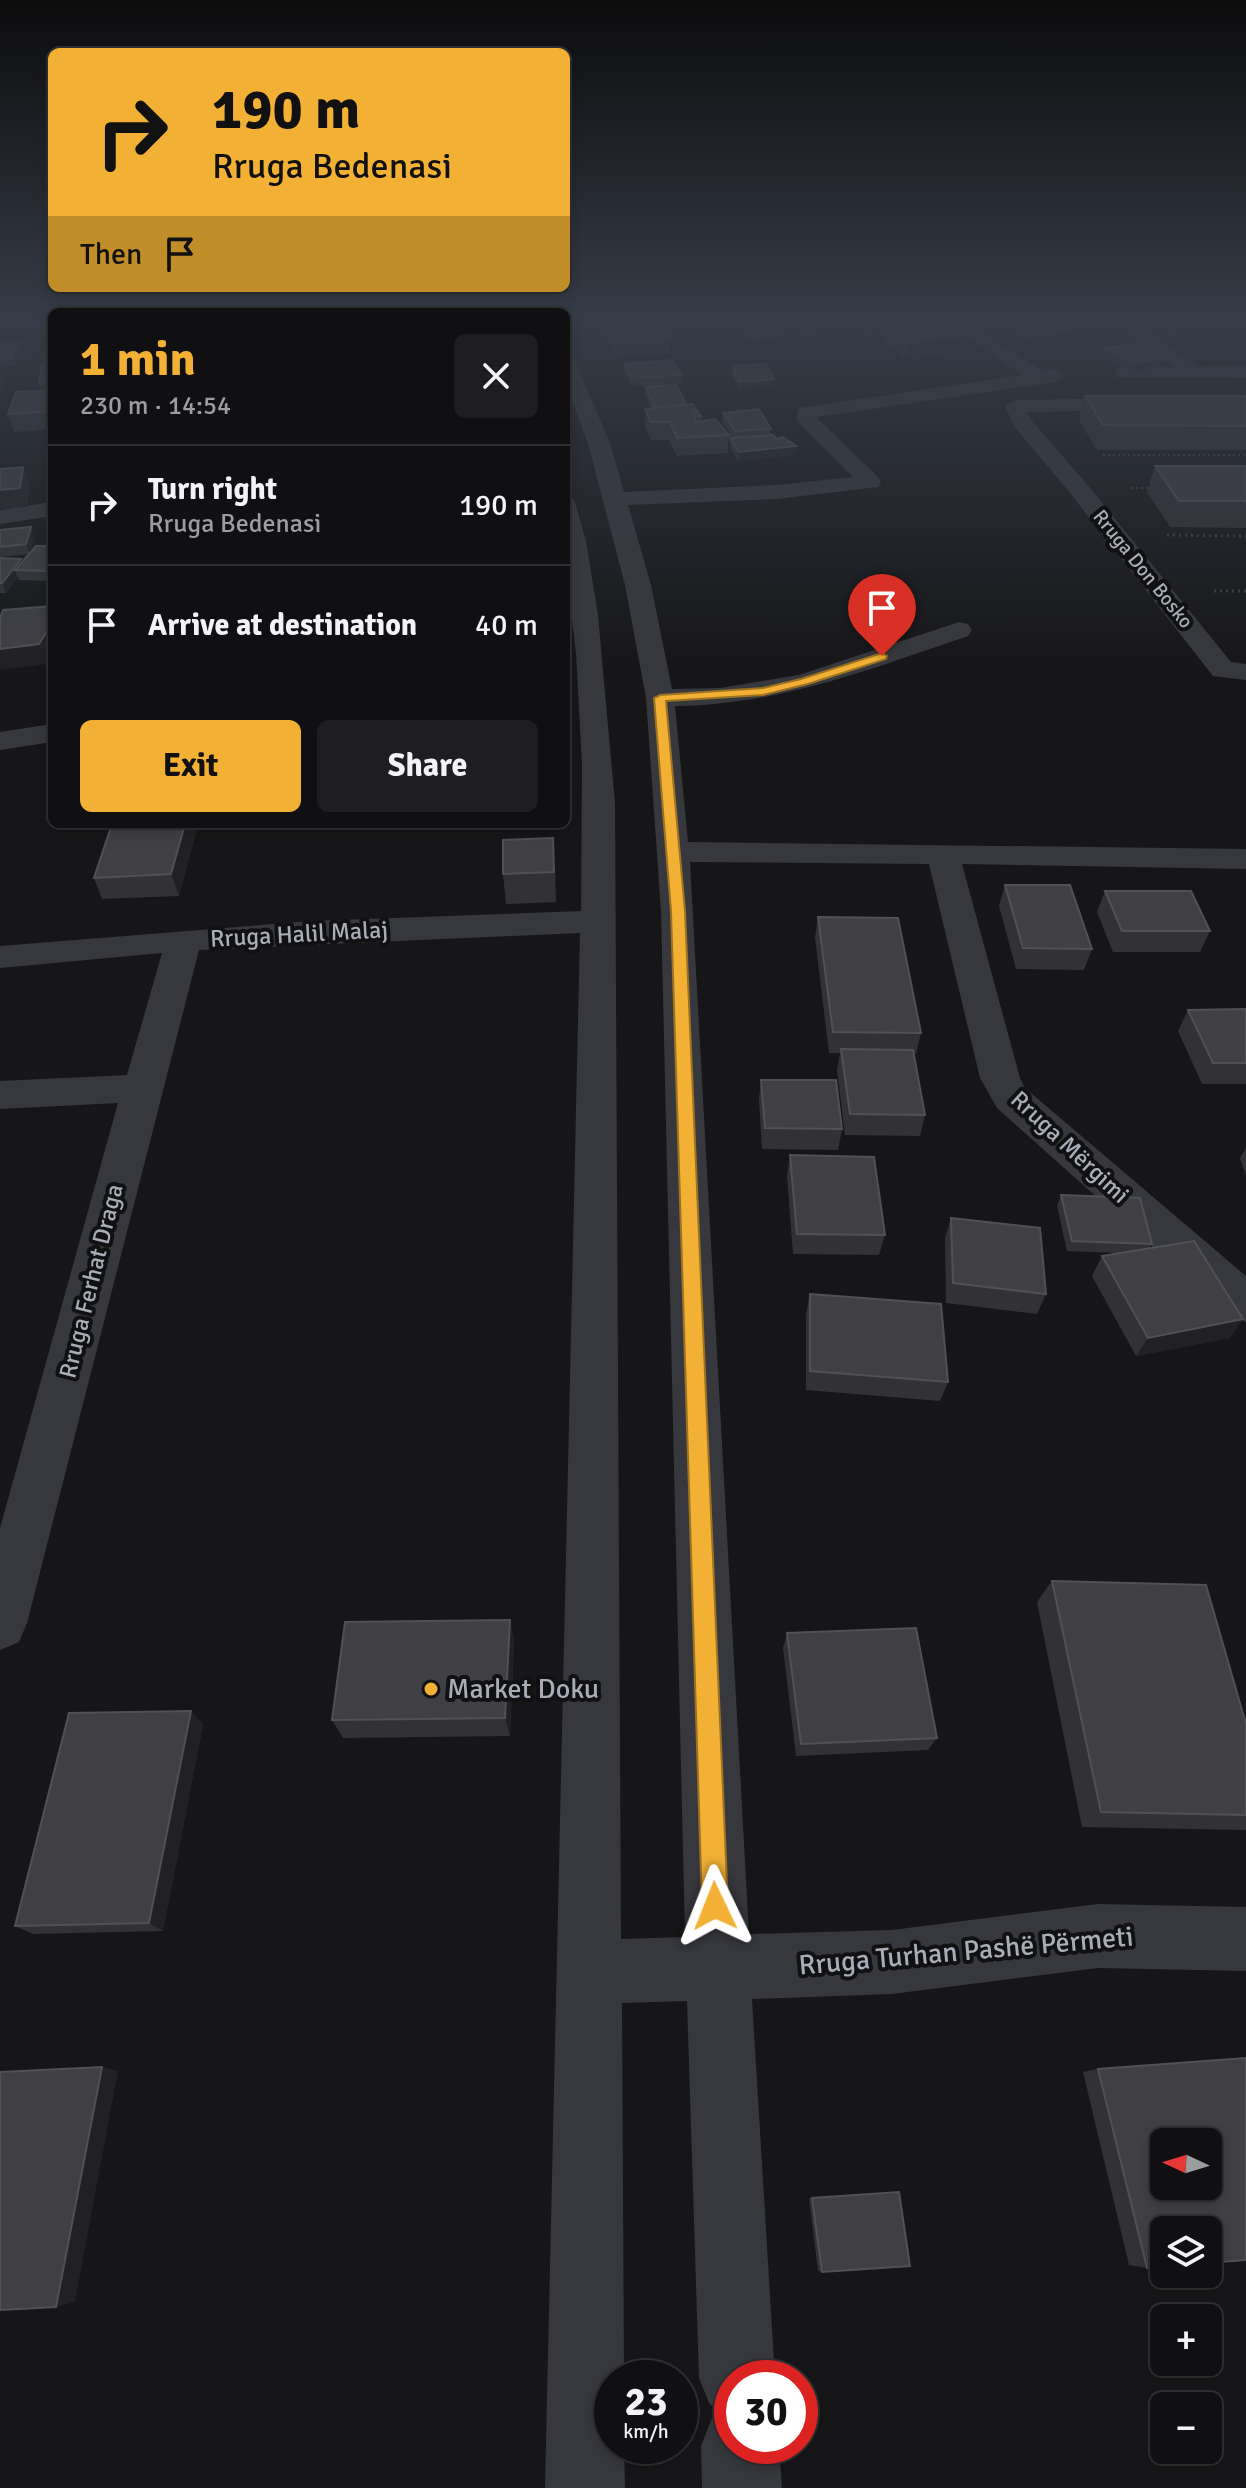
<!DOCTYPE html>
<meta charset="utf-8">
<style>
:root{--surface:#101012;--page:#1e1e20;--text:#f1f3f6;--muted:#9c9d9f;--line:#303032;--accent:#f2b134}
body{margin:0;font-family:Signika,sans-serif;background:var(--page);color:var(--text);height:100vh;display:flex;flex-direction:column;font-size:30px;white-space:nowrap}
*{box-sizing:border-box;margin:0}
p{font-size:26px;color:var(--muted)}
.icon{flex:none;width:44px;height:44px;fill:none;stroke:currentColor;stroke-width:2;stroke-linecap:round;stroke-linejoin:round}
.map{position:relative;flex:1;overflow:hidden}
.drawer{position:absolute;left:48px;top:308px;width:522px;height:520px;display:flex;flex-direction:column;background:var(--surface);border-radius:12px;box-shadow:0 4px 12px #0003,0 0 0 2px var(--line)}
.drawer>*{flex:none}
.guide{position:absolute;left:48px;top:48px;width:522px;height:244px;border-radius:12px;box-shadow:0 4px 12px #0003,0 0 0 2px var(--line);background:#f2b134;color:#111;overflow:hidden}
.needle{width:52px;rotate:274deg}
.tools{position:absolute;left:1150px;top:2128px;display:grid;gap:16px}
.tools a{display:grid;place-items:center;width:72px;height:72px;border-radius:12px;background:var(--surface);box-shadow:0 4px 12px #0003,0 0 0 2px var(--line);font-size:40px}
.speed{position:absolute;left:594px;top:2360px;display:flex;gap:16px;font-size:40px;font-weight:700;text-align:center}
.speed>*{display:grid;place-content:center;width:104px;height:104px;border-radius:50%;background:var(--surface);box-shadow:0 4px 12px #0003,0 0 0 2px var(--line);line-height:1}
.speed small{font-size:20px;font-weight:400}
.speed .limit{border:12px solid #d22;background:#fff;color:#111}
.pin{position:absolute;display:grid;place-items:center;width:68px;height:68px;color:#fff;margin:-82px -34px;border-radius:50% 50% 50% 0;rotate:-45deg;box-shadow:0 0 8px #0007}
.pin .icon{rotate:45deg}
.me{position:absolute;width:88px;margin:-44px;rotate:358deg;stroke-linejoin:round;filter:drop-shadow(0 0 6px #0008)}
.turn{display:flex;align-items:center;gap:28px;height:168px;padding:0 32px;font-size:36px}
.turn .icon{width:104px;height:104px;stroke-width:2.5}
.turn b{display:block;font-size:56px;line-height:68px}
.then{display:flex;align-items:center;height:76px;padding:0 32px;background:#0003;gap:16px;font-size:30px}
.round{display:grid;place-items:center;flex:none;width:84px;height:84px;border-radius:12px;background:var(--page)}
.headline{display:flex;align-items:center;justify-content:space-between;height:136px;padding:0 32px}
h1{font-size:48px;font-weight:800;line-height:60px;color:var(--accent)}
.primary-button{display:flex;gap:16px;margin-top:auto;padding:16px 32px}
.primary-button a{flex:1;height:92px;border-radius:12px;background:var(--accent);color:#111;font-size:32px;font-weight:800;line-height:92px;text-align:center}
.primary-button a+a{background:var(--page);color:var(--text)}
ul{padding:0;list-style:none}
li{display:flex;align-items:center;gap:24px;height:120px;padding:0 32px;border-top:2px solid var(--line)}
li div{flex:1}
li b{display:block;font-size:30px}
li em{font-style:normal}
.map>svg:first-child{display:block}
</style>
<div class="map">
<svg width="1246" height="2488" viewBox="0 0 1246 2488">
<rect width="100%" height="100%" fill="#161618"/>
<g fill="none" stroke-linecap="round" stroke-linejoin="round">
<!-- path-far1 -->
<g stroke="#3d3f44" stroke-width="2" stroke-dasharray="2 3" stroke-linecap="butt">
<polyline points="1103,455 1246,455"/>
<polyline points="1131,488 1153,488"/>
</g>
<!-- path -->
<g stroke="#3d3f44" stroke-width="3" stroke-dasharray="2 4" stroke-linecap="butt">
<polyline points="1167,535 1246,536"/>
<polyline points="1214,591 1246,591"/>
</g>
<!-- minor -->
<g fill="#37383d" fill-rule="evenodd">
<polygon points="793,321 811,321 816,330 813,334 801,334"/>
<path d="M942,321H963L1045,372L1055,370L1065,376L1055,382L816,417L878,477L881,482L878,487L776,499L628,505L651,585L672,689L720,688L799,675L959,622L968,624L972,630L968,636C870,669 780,705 675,706L688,842L1246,849V869L962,864L1020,1078L1025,1088L1246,1276V1322L1230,1316L997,1108L980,1078L929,864L690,862L749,1934L892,1930L1098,1904L1246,1907V1971L1098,1968L892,1994L752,1999L775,2378H732V2446H779L782,2488H702L701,2446L712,2418L727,2412L710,2405L699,2378L687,2001L622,2003L624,2378H612V2446H624L625,2488H545L580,933L199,950L27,1623L19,1642L0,1650V1528L118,1103L0,1109V1081L127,1075L162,953L0,968V946L311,921L581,911L582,765L576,653L566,569V497L574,499L586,541L598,615L615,803L621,1939L685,1937L661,911L646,698L625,585L588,443L566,385V355L575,361L610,443L624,492L776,485L853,477L799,423L796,419L799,408L1023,375Z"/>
<polygon points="1111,321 1132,321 1199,367 1246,366 1246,378 1117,377 1114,373 1117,369 1124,367 1174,367"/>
<polygon points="1246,396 1246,408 1027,412 1031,420 1086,483 1231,662 1246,664 1246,680 1213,676 1070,493 1014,426 1005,406 1015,400"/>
<polygon points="52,502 52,516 0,524 0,510"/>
<polygon points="52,724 52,742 0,750 0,732"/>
</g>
</g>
<!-- wall -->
<g fill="#323236">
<polygon points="593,321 632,321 670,338 670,354 616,357 606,340 606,337 593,325"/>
<polygon points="849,321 894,321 954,353 907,359 884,344 885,335 867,336 863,332 848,326"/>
<polygon points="967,321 1058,321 1069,338 1031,342 1014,330 1015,327 979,330"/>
<polygon points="1148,321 1198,321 1202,323 1200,332 1171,334 1150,329 1152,324"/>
<polygon points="1207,321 1246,321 1217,331 1206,324"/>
<polygon points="740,323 783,334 782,342 757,347 739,331"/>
<polygon points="52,326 52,429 14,432 8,414 41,390 43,364 41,358 47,347 43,334"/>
<polygon points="0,342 23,350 15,366 0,367"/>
<polygon points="1105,348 1164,358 1162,367 1134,371 1103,357"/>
<polygon points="624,364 682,375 682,384 632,386 624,373"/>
<polygon points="732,366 774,379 773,387 740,390 732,375"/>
<polygon points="645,387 687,405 701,416 701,422 729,435 728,453 677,456 669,440 651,440 645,427 645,409 651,409 645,396"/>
<polygon points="1085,396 1246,396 1246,450 1097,450 1079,420"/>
<polygon points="723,413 771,429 770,435 777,439 796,446 795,455 738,461 730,447 730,438 733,438 722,422"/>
<polygon points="1155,466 1246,466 1246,528 1170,527 1147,492"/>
<polygon points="0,530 34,537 30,553 52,546 52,581 19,580 18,577 6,593 0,593 0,558 22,562 29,554 0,557"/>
<polygon points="112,824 198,824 179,896 102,899 94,878"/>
<polygon points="555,868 556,902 506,904 503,874"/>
<polygon points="1005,885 1092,949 1084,970 1016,969 999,906"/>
<polygon points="1105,891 1210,931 1200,952 1113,952 1097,912"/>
<polygon points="818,917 921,1033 916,1054 914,1054 925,1115 920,1136 845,1135 837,1070 840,1053 829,1053 815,938"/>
<polygon points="1246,1009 1246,1084 1202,1084 1178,1031 1188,1010"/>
<polygon points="761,1080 842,1129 838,1150 762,1149 759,1100"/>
<polygon points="1246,1148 1246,1176 1240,1158"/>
<polygon points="790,1155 885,1235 879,1255 793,1254 787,1176"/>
<polygon points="1061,1195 1152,1244 1150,1248 1230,1338 1136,1356 1092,1276 1102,1256 1120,1253 1067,1251 1057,1206"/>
<polygon points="951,1218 1046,1294 1037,1314 946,1303 945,1238"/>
<polygon points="810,1294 948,1382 940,1401 806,1390 806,1314"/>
<polygon points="1052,1581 1246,1724 1246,1830 1082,1827 1037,1602"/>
<polygon points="787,1633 937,1738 928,1750 796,1756 783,1648"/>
<polygon points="514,1640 510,1736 343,1738 332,1720"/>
<polygon points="203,1724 163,1931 33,1934 15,1926"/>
<polygon points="1098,2069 1147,2268 1129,2265 1083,2072"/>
<polygon points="894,2192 822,2272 818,2271 809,2198"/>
</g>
<!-- shaded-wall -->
<g fill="#212124">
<polygon points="981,321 1029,321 1016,322 1015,327 979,330"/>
<polygon points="1246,321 1246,328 1217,331 1220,322"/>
<polygon points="1202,323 1200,332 1171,334 1174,326"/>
<polygon points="901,325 886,328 885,335 867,336 868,328"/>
<polygon points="1071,330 1069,338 1031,342 1032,333"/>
<polygon points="783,334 782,342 757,347 758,339"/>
<polygon points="957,336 954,353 907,359 909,343"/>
<polygon points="21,341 23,350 15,366 12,357"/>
<polygon points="1164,358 1162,367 1134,371 1136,363"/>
<polygon points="0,368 5,384 0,393"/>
<polygon points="774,379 773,387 740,390 740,382"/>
<polygon points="52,383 52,400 44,401 39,384"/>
<polygon points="796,446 795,455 738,461 739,452"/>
<polygon points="23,467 30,485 27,507 0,509 0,490"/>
<polygon points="31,527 34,537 30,554 26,544"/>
<polygon points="21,559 24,568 15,570 18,577 6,593 2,583"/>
<polygon points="52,623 52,655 47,664 0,670 0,649"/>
<polygon points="185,824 198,824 179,896 171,874"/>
<polygon points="1243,1319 1230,1338 1136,1356 1148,1338"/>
<polygon points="510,1620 514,1640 510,1736 505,1718"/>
<polygon points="191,1711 203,1724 163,1931 149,1923"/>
<polygon points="102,2067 118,2071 75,2302 56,2307"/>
</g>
<!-- building -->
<g fill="#3f3f44" stroke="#4f5156" stroke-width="2" fill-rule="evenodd">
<polygon points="598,321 632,321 634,322 606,324 606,329"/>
<polygon points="658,321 670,338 616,341 606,324"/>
<polygon points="760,321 768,321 783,334 758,339 740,323"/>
<polygon points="858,321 894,321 901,325 868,328 864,323"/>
<polygon points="932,321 957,336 909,343 886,328"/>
<polygon points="1022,321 1058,321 1071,330 1032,333 1016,322"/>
<polygon points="1155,321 1198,321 1202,323 1174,326"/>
<polygon points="48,326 52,326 52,333 43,334"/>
<polygon points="52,340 52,358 41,358"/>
<polygon points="21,341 12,357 0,358 0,342"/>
<polygon points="1144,344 1164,358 1136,363 1105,348"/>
<polygon points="672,360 682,375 632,378 624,364"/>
<polygon points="52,363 52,383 39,384 42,364"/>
<polygon points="766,364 774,379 740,382 732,366"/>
<polygon points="676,385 687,405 655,407 645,387"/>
<polygon points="52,390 52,411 8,414 16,392"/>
<polygon points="1085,396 1246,396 1246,426 1103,425"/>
<polygon points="692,404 701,416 694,416 696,422 715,419 729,435 677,438 670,422 651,422 645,409"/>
<polygon points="759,409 771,429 735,431 723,413"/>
<polygon points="773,435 777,439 783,437 796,446 739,452 730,438"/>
<polygon points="1155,466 1246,466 1246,501 1179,501"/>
<polygon points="23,467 20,488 0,490 0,469"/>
<polygon points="31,527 26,544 0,547 0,530"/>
<polygon points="36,546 52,546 52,571 15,570"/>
<polygon points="0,558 21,559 2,583 0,583"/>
<polygon points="52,606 52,623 39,644 0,649 0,618 3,610"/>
<polygon points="112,824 185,824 171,874 94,878"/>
<polygon points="553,838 554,872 503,874 503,840"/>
<polygon points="1005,885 1070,885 1092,949 1023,948"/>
<polygon points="1105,891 1191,891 1210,931 1122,931"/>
<polygon points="818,917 898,918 921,1033 833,1032"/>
<polygon points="1246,1009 1246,1063 1213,1063 1188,1010"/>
<polygon points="841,1049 913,1050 925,1115 850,1114"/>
<polygon points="761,1080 836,1080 842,1129 765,1128"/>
<polygon points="790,1155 874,1157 885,1235 797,1234"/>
<polygon points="1061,1195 1140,1198 1152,1244 1072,1241"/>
<polygon points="951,1218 1040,1228 1046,1294 953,1283"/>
<polygon points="1194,1241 1243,1319 1148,1338 1102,1256"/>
<polygon points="810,1294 941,1304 948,1382 810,1371"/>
<polygon points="1052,1581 1206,1585 1246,1724 1246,1815 1101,1812"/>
<polygon points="510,1620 505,1718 332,1720 345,1622"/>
<polygon points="916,1628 937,1738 801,1744 787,1633"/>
<polygon points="191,1711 149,1923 15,1926 69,1713"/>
<path d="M1246,2058V2260L1208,2263V2230H1164V2267L1147,2268L1098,2069ZM1164,2142H1208V2186H1164Z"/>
<polygon points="102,2067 56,2307 0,2310 0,2072"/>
<polygon points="899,2192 910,2266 822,2272 812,2198"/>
</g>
<!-- sky -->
<linearGradient id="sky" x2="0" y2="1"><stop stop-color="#0c0c0d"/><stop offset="0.48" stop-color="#363c48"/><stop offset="1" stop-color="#363c48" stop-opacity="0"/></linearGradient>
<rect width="1246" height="669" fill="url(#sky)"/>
<!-- route -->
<polygon fill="#f2b134" stroke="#9d7322" stroke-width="2" points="882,653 887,656 886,659 808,684 763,695 666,701 685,911 728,1906 725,1915 715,1919 706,1915 702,1906 671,911 654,698 660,695 763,688 801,679"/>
<!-- markers -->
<circle fill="#f2b134" stroke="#111113" stroke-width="3" cx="431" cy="1689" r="8"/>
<g text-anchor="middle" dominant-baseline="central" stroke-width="8" stroke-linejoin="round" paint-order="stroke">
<!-- far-street labels -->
<g font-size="20" fill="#a8adb8" stroke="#111113">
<text transform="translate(1143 569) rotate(51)">Rruga Don Bosko</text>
</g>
<!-- street labels -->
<g font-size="24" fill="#a8adb8" stroke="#111113">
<text transform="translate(299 934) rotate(-3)">Rruga Halil Malaj</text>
<text transform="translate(1070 1147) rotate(43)">Rruga Mërgimi</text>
<text transform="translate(91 1281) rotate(-76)">Rruga Ferhat Draga</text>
</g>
<!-- near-poi labels -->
<g font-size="28" fill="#a8adb8" stroke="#111113" text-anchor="start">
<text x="447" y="1689">Market Doku</text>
</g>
<!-- near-street labels -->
<g font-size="28" fill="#a8adb8" stroke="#111113">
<text transform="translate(966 1951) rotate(-5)">Rruga Turhan Pashë Përmeti</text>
</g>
</g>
</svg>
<div class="tools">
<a><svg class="needle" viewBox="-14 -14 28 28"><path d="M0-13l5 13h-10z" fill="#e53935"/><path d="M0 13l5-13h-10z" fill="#9c9d9f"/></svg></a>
<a><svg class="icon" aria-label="layers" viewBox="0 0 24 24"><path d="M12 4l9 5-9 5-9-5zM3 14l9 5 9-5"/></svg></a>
<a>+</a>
<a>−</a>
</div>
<div class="speed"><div>23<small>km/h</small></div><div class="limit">30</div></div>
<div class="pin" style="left:882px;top:656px;background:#d93025"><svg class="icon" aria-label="arrive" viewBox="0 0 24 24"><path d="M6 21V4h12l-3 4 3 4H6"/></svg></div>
<svg class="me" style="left:715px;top:1906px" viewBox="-20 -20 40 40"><path d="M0-17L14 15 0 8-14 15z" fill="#f2b134" stroke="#fff" stroke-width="4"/></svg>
<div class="guide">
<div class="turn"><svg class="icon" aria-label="right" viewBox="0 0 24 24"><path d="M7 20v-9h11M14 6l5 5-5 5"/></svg><div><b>190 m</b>Rruga Bedenasi</div></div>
<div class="then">Then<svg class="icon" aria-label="arrive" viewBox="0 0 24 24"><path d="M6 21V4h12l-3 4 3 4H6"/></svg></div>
</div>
<section class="drawer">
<div class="headline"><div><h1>1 min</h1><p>230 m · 14:54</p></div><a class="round"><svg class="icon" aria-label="close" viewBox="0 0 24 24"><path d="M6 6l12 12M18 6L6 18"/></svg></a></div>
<ul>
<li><svg class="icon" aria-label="right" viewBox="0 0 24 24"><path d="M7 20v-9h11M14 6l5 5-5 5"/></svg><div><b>Turn right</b><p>Rruga Bedenasi</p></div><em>190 m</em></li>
<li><svg class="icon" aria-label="arrive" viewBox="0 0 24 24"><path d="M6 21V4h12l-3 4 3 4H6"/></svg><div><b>Arrive at destination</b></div><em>40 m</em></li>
</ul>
<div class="primary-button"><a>Exit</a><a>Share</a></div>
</section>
</div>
